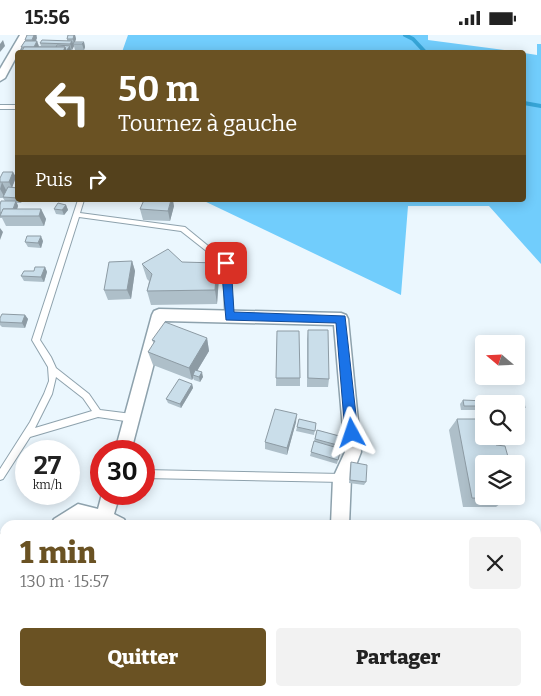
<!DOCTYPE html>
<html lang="fr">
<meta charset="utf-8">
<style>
:root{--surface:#fff;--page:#f2f2f2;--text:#222;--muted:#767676;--accent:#6a5223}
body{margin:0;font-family:Bitter,serif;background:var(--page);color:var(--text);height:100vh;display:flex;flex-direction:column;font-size:19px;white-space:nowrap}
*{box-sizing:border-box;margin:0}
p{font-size:16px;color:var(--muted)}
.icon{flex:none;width:28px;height:28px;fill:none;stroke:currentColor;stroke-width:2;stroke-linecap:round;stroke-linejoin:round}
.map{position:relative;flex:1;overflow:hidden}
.sheet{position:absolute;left:0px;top:485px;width:541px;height:176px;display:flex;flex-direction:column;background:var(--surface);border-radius:15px 15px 0 0;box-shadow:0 2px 12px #0003}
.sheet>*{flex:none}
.banner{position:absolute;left:15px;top:15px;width:511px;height:152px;border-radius:5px;box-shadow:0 2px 12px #0003;background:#6a5223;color:#fff;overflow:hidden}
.needle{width:32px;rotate:289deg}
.controls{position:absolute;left:475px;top:300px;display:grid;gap:10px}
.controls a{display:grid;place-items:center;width:50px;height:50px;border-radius:5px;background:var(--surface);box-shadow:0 2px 12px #0003;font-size:25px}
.speed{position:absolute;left:15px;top:405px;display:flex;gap:10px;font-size:25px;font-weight:700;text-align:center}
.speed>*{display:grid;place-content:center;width:65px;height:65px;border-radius:50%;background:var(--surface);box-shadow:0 2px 12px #0003;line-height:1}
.speed small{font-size:12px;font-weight:400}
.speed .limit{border:8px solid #d22;background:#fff;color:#111}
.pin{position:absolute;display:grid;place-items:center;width:42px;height:42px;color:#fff;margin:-21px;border-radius:10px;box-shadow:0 2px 8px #0006}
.me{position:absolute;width:55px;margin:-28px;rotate:355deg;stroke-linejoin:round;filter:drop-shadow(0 0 4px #0008)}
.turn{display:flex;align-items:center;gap:18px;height:105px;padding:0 20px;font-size:22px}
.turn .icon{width:65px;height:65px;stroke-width:2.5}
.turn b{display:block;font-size:35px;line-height:42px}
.then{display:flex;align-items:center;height:48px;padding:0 20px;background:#0003;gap:10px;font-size:19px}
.round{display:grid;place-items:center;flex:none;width:52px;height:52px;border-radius:5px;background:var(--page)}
.summary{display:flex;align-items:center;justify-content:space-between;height:85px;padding:0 20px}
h1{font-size:30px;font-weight:800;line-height:38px;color:var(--accent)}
.cta{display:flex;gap:10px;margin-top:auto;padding:10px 20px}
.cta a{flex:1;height:58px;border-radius:5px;background:var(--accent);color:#fff;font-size:20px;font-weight:800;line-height:58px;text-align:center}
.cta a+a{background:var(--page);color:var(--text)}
.status{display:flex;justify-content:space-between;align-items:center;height:35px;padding:0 25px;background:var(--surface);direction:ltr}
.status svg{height:14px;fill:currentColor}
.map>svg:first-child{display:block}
</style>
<div class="status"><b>15:56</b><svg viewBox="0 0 49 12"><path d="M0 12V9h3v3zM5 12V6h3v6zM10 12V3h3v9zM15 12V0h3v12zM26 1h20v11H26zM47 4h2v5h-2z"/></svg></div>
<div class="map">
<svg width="541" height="661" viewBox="0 0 541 661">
<rect width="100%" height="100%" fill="#ebf7fe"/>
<!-- green -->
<g fill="#71cdfc">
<polygon points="128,0 428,0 428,5 520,17 122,17"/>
<polygon points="537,9 541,9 541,229 489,171 408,171 401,260 202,165 524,165 524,18 537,20"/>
</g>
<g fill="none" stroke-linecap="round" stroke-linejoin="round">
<!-- stream -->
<g stroke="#36a5d7" stroke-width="4">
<polyline points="405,0 413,4 426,18"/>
<polyline points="524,68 541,71"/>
</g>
<defs>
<g id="lane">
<rect x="0" y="70" width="18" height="4"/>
<path d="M78,165H84L80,178L185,192L229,228L233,282L229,285L225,282L223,229L181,196L79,182L40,305L51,322L56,333L89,359L100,375L132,379L135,380L136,383L135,386L132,387L98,382L30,402L3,444L0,445V434L30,387L44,359L49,346L48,332L32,305ZM56,342L83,363L92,376L35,393L52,359Z"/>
<polygon points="144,435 342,439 345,440 346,443 345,446 342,447 144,443"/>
</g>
<g id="street">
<polygon points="20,0 28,0 5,43 0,46 0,34"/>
<polygon points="159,274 341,278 346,280 348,284 361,417 351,443 349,490 331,490 333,443 345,417 334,290 165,286 131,416 115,416 152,280 154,276"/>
<polygon points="102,459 120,459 114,479 124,484 127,490 92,490 80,487 76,490 51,490 54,484 78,469 98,474"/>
<polygon points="0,499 5,501 5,519 0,517"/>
<polygon points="420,656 441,656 442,661 420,661"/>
</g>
</defs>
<!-- lane casing -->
<use href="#lane" stroke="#8ea2ad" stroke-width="2"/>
<!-- street casing -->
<use href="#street" stroke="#8ea2ad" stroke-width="3"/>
<!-- lane -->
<use href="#lane" fill="#fff" fill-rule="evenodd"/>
<!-- street -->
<use href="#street" fill="#fff" fill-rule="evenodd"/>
</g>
<!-- wall -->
<g fill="#aebfc9">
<polygon points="27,0 37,0 36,6 37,6 39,11 41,11 40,8 67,6 67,4 68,0 75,0 76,4 75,7 84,7 85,12 84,15 75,15 74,11 72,15 71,15 70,18 22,18 22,16 23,15 21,12 26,6 25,5"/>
<polygon points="16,142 12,152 18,153 18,165 23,165 21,168 17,168 18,171 17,174 41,174 46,184 44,191 6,191 2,183 0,183 0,170 5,166 3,163 0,163 0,143"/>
<polygon points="66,170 68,175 64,180 56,179 54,174"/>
<polygon points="174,171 170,186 143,185 140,174"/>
<polygon points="43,206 41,213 28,212 25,207"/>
<polygon points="132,226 135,236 131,264 108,265 104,255"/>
<polygon points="182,227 217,228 219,242 217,269 151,270 147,256 149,246 147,244 142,229"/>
<polygon points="45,232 47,237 44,247 24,246 21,241"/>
<polygon points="25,280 28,284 25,293 2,292 0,290 0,283"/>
<polygon points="308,295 329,344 328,352 307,352 307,304"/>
<polygon points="277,296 300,343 300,351 276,351"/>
<polygon points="207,303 209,316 197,336 203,342 200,347 194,345 193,343 192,345 153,330 148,317 154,309 152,305"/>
<polygon points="192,349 193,353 181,373 168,368 166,364"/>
<polygon points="463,365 484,369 484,375 461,375 460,369"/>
<polygon points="502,366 524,367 525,373 522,376 516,376 516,369 500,369"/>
<polygon points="457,384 484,429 506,464 496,472 463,472 449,395"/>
<polygon points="296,387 287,420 265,414 265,407"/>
<polygon points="316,388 314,400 296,396 297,392"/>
<polygon points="317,395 343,402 337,429 310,421"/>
<polygon points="351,427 366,447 364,450 349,448 350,431"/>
</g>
<!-- shaded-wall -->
<g fill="#8d9ba4">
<polygon points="34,0 36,0 37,3 34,10 32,5"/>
<polygon points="74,0 75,0 76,4 74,9 73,4"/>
<polygon points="3,5 5,11 0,17 0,9"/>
<polygon points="37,6 39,12 36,17 34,12"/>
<polygon points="72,6 74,11 72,15 70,9"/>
<polygon points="84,7 85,12 84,15 82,9"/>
<polygon points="70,11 71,16 70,18 63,18 65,12"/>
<polygon points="13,137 16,142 12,153 9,147"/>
<polygon points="2,147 7,157 5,163 0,154"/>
<polygon points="171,165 173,165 174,171 170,186 168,176"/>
<polygon points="16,166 18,171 15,181 12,178"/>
<polygon points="66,170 68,175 64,180 62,175"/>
<polygon points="41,174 46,184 44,191 39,181"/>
<polygon points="0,193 3,197 0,205"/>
<polygon points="41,201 43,206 41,213 38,208"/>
<polygon points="132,226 135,236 131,264 127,255"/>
<polygon points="217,228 219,242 217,269 215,255"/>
<polygon points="45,232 47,237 44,247 41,242"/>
<polygon points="25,280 28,284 25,293 22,288"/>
<polygon points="207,303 209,316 194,341 193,340 193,343 192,345 189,333"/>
<polygon points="202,337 203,342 200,347 199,342"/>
<polygon points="192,349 193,353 181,373 180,369"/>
<polygon points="297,379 296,387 287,420 287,413"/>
<polygon points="0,597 5,600 5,609 0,617"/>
</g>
<!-- building -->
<g fill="#cadeea" stroke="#8d9ba4">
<polygon points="27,0 34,0 32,5 25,5"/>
<polygon points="68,0 74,0 73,4 67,4"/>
<polygon points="42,5 72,6 70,9 40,8"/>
<polygon points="25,6 37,6 34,12 21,12"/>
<polygon points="74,7 84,7 82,9 73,9"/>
<polygon points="57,10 70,11 66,16 65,12 56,12"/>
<polygon points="24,12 65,12 63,17 22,16"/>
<polygon points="3,137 13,137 9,147 0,147 0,143"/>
<polygon points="8,152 18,153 18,163 3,162"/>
<polygon points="144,165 171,165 168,176 140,174"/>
<polygon points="1,166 16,166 13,174 3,174 2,178 0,178 0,170"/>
<polygon points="58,168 66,170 62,175 54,174"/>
<polygon points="3,174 41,174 39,181 0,181"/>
<polygon points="27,201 41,201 38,208 25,207"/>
<polygon points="168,214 182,227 217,228 215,255 147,256 152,239 142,229"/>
<polygon points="132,226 127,255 104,255 109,227"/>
<polygon points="35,232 45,232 41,242 21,241 24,236 34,236"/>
<polygon points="2,279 25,280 22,288 0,287 0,283"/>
<polygon points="165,287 207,303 189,333 148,317 155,306 152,305"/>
<polygon points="308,295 328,295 329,344 308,343"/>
<polygon points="277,296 299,296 300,343 276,343"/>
<polygon points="195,335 202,337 199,342 193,340"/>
<polygon points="179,344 192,349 180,369 166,364"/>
<polygon points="463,365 485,366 486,369 484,369 484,371 464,371"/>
<polygon points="502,366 524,367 525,373 516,372 516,369 503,369"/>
<polygon points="275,374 297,379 287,413 265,407"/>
<polygon points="299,384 316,388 315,396 297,392"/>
<polygon points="457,384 484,384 484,401 494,401 496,410 505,411 510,429 484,429 484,461 506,461 506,464 472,463"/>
<polygon points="317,395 343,402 341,411 315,404"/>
<polygon points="314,406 341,414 338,425 311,417"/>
<polygon points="351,427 367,430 366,447 350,445"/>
<polygon points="0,599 4,601 0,608"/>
</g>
<!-- route -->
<polygon fill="#1a73e8" stroke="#114b97" points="226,225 231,228 234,277 345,281 358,398 356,402 352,403 347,402 345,398 336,288 226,285 221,228"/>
</svg>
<div class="controls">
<a><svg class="needle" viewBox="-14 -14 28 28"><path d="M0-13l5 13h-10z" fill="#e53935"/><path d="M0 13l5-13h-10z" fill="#767676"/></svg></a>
<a><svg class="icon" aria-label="search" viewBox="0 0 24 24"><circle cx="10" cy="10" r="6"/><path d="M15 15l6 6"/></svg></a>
<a><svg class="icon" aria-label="layers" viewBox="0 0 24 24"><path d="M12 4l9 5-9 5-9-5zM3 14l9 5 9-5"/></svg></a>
</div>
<div class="speed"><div>27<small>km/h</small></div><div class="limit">30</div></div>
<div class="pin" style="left:226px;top:228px;background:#d93025"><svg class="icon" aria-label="arrive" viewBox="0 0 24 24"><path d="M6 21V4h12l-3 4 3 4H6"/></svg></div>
<svg class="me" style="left:352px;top:398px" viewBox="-20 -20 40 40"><path d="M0-17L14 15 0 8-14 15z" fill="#1a73e8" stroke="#fff" stroke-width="4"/></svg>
<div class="banner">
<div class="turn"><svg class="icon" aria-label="left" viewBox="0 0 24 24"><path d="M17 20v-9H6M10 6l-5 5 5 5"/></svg><div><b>50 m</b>Tournez à gauche</div></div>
<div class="then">Puis<svg class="icon" aria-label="right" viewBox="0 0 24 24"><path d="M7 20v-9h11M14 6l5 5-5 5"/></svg></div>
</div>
<section class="sheet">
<div class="summary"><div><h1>1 min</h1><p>130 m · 15:57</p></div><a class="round"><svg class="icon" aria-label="close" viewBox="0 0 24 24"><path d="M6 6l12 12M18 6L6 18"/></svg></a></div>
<div class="cta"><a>Quitter</a><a>Partager</a></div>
</section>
</div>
